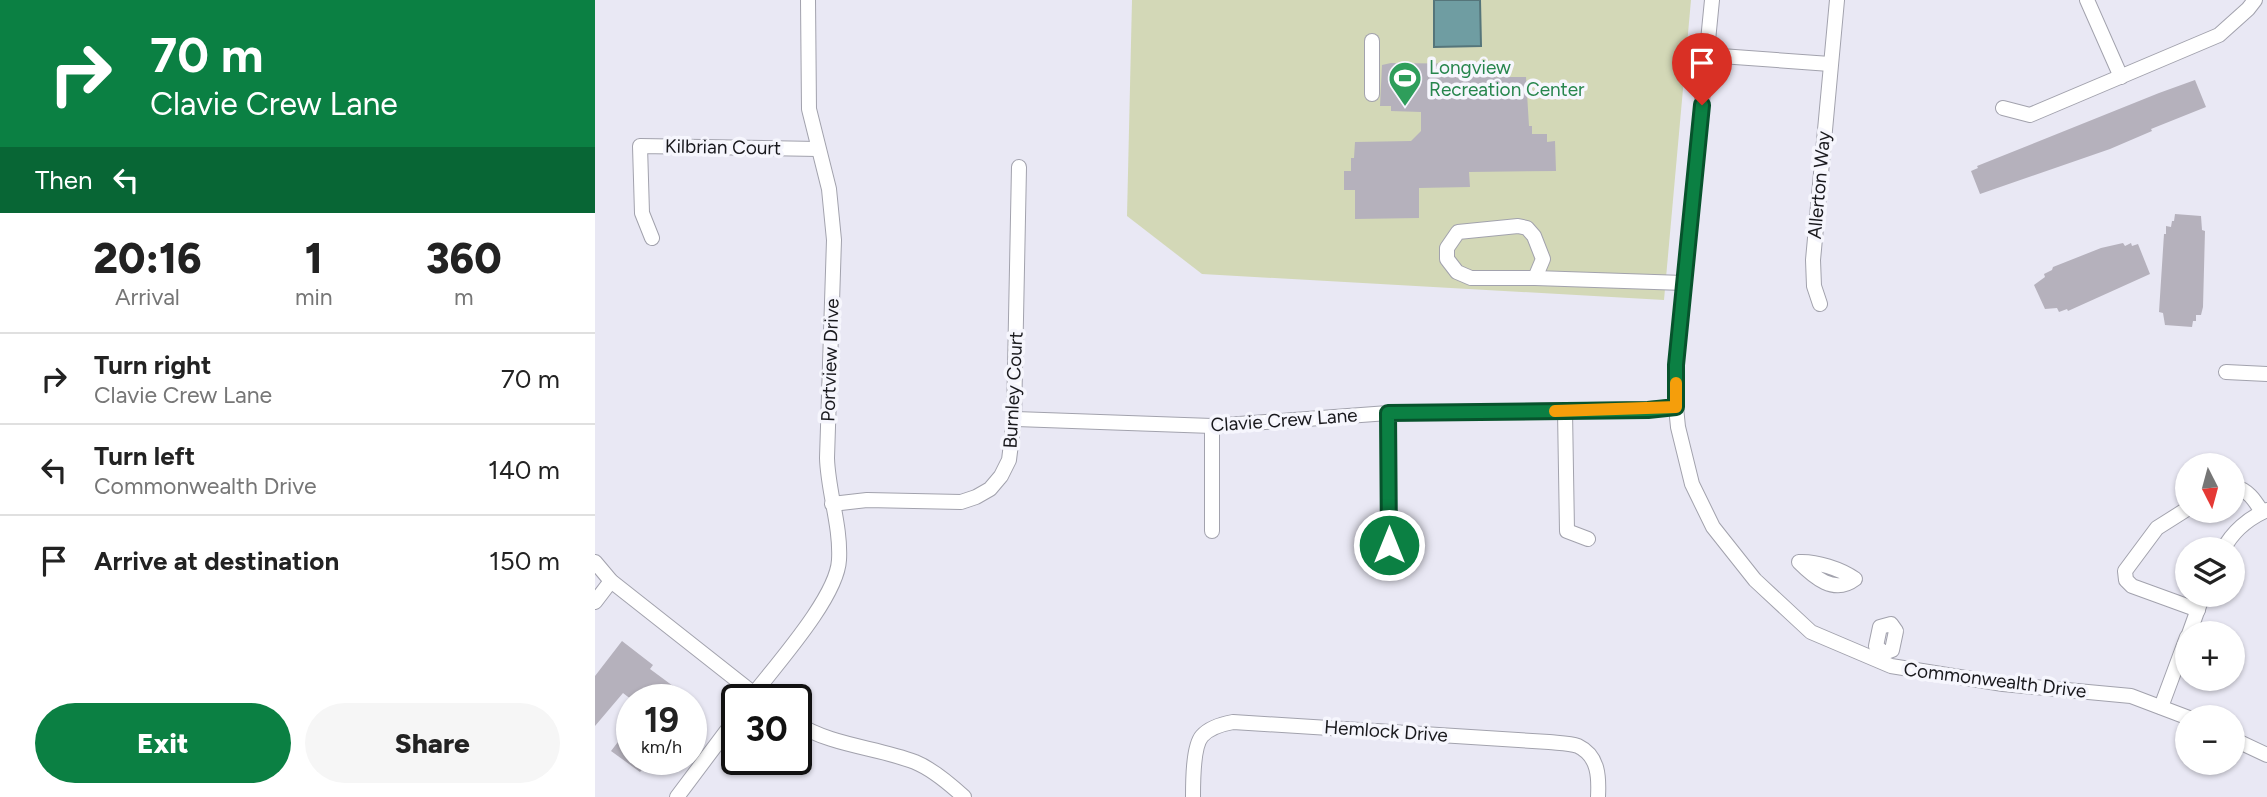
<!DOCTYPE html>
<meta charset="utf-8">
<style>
:root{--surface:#fff;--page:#f6f6f6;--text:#222;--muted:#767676;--line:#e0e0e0;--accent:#0b8043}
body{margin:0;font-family:Figtree,sans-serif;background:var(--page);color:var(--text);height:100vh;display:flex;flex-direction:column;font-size:26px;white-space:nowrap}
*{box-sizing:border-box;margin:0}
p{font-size:23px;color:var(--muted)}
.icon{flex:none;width:38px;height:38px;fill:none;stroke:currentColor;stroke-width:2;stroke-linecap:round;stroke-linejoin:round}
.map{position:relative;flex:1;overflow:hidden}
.details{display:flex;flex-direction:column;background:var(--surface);width:595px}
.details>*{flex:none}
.hud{background:#0b8043;color:#fff;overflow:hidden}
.needle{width:46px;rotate:174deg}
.tools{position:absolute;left:1580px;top:453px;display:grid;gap:14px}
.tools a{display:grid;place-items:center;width:70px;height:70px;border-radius:50%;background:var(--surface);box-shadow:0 2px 5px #0004;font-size:35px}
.speed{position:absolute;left:21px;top:684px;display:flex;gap:14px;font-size:35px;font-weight:700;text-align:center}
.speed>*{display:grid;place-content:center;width:91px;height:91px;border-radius:50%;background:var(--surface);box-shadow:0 2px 5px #0004;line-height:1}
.speed small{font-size:18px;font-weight:400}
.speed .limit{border:4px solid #111;border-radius:10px;background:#fff;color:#111}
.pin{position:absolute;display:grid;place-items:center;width:60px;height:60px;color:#fff;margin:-72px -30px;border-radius:50% 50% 50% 0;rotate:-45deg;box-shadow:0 0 7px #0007}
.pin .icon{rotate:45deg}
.me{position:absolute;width:77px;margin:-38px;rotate:0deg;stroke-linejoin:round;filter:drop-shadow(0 0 5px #0008)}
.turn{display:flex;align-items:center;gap:24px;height:147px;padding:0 35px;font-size:32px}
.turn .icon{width:91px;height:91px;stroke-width:2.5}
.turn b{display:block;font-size:49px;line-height:60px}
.then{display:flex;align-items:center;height:66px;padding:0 35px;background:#0003;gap:14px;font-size:26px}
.eta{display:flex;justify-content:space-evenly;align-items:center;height:119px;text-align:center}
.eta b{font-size:42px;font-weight:800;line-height:49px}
.action{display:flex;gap:14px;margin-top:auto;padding:14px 35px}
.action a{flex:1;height:80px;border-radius:42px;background:var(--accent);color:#fff;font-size:28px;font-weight:800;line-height:80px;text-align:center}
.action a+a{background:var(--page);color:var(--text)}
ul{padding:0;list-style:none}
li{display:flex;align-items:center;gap:21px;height:91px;padding:0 35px;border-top:2px solid var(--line)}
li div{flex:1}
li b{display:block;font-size:26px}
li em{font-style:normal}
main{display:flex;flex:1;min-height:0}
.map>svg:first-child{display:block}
</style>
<main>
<section class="details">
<div class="hud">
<div class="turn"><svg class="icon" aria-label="right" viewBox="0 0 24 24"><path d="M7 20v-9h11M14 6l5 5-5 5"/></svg><div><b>70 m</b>Clavie Crew Lane</div></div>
<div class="then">Then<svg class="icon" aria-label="left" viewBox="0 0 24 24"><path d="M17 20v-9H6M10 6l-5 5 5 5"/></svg></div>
</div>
<div class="eta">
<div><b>20:16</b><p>Arrival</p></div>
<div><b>1</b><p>min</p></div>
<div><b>360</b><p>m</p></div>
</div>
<ul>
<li><svg class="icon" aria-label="right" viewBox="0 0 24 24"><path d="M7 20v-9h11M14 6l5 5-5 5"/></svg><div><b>Turn right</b><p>Clavie Crew Lane</p></div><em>70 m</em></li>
<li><svg class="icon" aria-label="left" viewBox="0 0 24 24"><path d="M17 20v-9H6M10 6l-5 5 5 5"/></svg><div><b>Turn left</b><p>Commonwealth Drive</p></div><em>140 m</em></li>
<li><svg class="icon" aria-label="arrive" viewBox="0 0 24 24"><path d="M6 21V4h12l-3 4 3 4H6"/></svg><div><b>Arrive at destination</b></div><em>150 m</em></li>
</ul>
<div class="action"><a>Exit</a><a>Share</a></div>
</section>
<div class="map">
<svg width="1672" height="797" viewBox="0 0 1672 797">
<rect width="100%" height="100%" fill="#e9e8f4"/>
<!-- green -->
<polygon fill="#d3d8b7" points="537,0 1096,0 1069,300 607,274 532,216"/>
<!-- water -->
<polygon fill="#6f9da2" stroke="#55757a" stroke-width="2" points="839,0 885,0 886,46 839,47"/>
<!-- building -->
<g fill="#b5b1bc">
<polygon points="796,63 890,64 890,77 931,77 934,126 937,126 937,134 952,134 952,142 960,141 961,171 874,172 875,187 824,188 824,218 760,219 760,190 749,190 749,171 756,171 756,158 759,158 760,142 816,141 826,131 826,112 796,111 796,106 785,106 787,65"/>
<polygon points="1600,80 1611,107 1556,129 1557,131 1515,149 1385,194 1376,171 1383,168 1382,166 1564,93"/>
<polygon points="1580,214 1606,216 1607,230 1610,231 1608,307 1606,315 1601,315 1601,321 1598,321 1597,327 1570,325 1568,313 1564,312 1569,234 1571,234 1571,226 1576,227 1577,221 1579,221"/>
<polygon points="1528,243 1530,246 1536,243 1537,246 1543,244 1555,274 1473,311 1472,309 1464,312 1462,308 1450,309 1439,285 1450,277 1449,274 1457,270 1458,267 1506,248"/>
<polygon points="27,641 58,665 55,669 97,700 37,700 28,693 0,726 0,676"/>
<polygon points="37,732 37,760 55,760 45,772 16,751 26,738 30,741"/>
</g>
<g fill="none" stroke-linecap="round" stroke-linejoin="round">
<defs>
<g id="minor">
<polyline points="1117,0 1081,365 1081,407 1083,427 1097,484 1118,527 1160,580 1216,632 1296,666 1408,684 1536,696 1594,718"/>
<polyline points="1492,0 1526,77"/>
<polyline points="777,41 777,94"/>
<polyline points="1112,55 1235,64"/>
<polyline points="1408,108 1435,115 1624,35 1653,9 1660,0"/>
<polygon points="923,226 932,228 939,236 948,259 940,278 876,278 862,272 852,259 852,248 863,232"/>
<polyline points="57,238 47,213 45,146 223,149"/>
<polyline points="940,278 1089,283"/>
<polyline points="1225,304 1219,286 1218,260 1242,0"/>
<polyline points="1631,372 1672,374"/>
<polyline points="970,411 972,531 993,539"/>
<polyline points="793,413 794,545"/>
<polyline points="419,419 617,426 793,413 1053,409 1081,407"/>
<polyline points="617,426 617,531"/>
<path d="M1638,486C1653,490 1659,499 1667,512"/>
<polyline points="237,504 272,500 366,502 381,497 395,489 406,476 414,460 419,419 424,167"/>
<polyline points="1592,509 1562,528 1530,571 1531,580 1537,586 1603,610"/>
<path d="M1628,550C1637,532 1654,518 1672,510"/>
<polyline points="0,562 16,581 167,700"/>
<path d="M1204,562C1221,561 1246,569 1260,579C1239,595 1219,577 1204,562Z"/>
<polyline points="0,602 16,581"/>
<polyline points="1594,634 1608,595"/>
<polyline points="1286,661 1289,653 1297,650 1301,631 1296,624 1285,627 1281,646 1289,653"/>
<path d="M154,700C179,667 242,598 244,560C246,526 233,492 232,458L239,240L234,189L214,109L213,0"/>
<polyline points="1566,707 1592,637"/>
<path d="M201,723C237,746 281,747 320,762C337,769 356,785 369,797"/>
<polyline points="1638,739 1672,755"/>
<polyline points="82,797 142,717"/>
<path d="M598,797C598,783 598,746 607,736C615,727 627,724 638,722L954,742C963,743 975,743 983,746C1004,756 1004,778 1003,797"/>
</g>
</defs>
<!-- minor casing -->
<use href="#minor" stroke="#a2a2ad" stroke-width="16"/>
<!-- minor -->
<use href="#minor" stroke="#fff" stroke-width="14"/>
</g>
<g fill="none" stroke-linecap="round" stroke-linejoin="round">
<defs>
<polyline id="route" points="794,545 793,413 1053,410 1081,407 1081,365 1107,105"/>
</defs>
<!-- route casing -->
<use href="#route" stroke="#07532c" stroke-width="18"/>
<!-- route -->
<use href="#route" stroke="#0b8043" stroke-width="12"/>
<!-- slow -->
<polyline stroke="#f59e0b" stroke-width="12" points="960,411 1081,407 1081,383"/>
</g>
<!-- icons -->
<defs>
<symbol id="stadium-pin" viewBox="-11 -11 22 30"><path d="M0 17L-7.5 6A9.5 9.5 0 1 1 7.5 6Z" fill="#2e9e5b" stroke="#f6f6fd"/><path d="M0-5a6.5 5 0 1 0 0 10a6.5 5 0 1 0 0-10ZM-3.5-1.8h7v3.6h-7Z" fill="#fff"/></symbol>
</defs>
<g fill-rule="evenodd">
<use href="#stadium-pin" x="791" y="59" width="38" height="52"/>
</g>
<g text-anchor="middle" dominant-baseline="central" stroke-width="7" stroke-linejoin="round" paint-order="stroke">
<!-- leisure labels -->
<g font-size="19" fill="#27864d" stroke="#f6f6fd" text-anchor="start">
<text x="834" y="67">Longview<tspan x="834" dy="22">Recreation Center</tspan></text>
</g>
<!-- street labels -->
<g font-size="19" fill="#19191d" stroke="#f6f6fd">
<text transform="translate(128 147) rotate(1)">Kilbrian Court</text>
<text transform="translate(1224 185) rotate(-85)">Allerton Way</text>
<text transform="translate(235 360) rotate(-88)">Portview Drive</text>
<text transform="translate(418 390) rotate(-87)">Burnley Court</text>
<text transform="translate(689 420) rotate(-4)">Clavie Crew Lane</text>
<text transform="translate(1400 680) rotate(7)">Commonwealth Drive</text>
<text transform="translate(791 731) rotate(4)">Hemlock Drive</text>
</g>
</g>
</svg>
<div class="tools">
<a><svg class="needle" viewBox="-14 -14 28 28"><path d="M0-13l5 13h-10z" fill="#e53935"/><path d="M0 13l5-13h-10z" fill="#767676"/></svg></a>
<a><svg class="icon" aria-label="layers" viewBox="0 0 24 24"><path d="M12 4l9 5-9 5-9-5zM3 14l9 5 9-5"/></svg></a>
<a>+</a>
<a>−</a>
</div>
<div class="speed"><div>19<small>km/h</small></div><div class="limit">30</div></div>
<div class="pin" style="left:1107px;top:105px;background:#d93025"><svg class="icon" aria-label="arrive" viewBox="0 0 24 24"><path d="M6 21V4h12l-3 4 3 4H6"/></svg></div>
<svg class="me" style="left:794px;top:545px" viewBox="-20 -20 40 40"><circle r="17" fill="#0b8043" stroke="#fff" stroke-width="3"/><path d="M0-11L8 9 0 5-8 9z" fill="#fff"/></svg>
</div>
</main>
